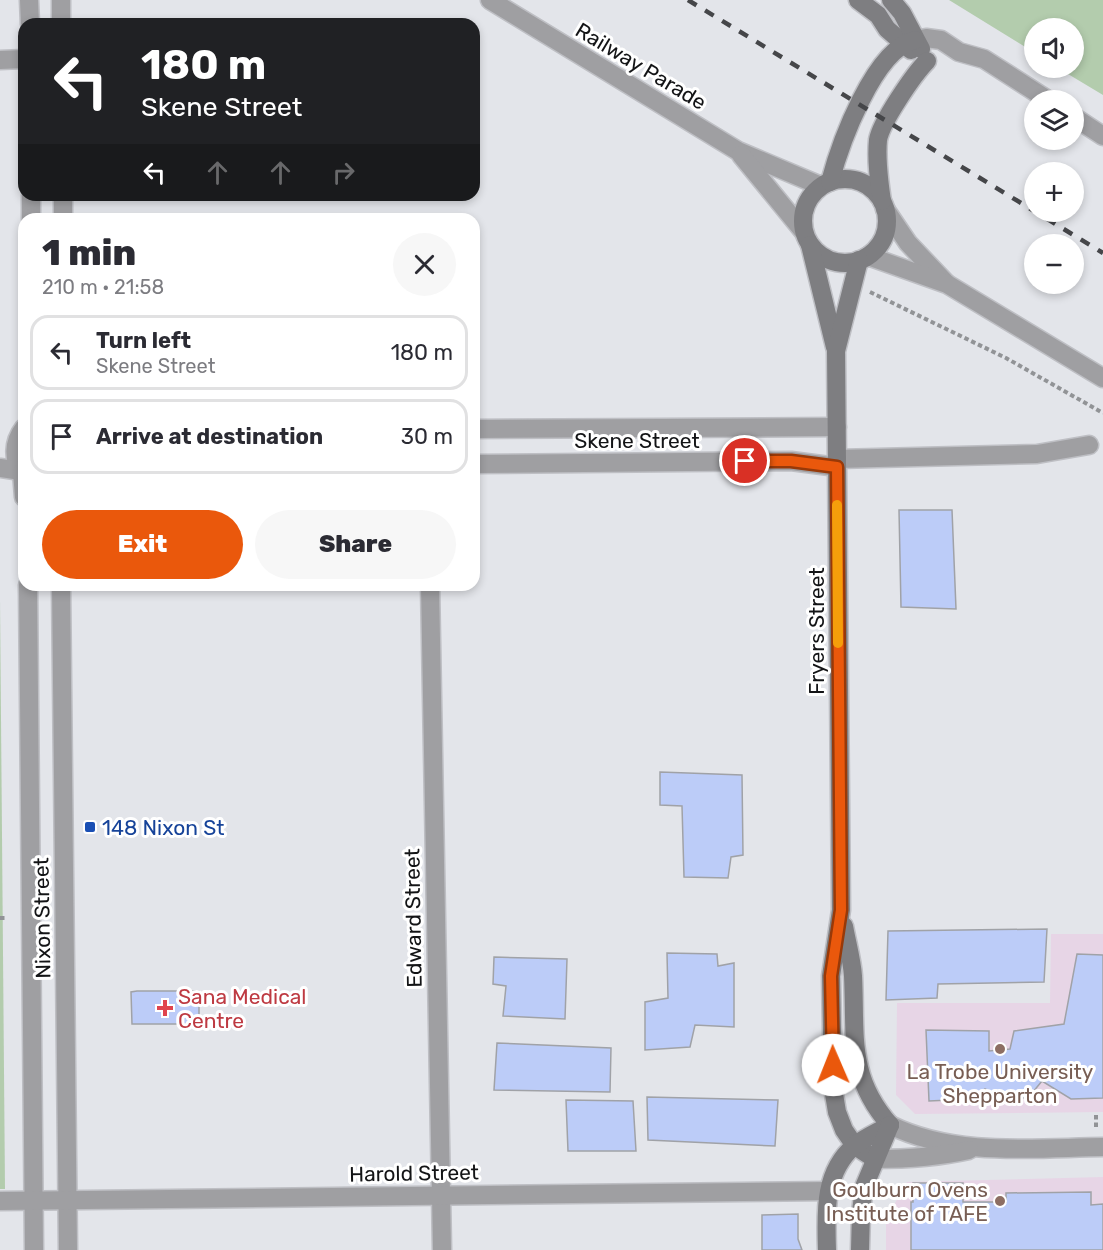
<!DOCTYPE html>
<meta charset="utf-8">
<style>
:root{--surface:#fff;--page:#f7f7f7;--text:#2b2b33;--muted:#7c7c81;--line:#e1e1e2;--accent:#ea580c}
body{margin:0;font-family:Rubik,sans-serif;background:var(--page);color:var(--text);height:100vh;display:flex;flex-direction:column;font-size:22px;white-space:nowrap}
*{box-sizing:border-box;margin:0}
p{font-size:20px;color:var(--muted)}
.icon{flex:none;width:33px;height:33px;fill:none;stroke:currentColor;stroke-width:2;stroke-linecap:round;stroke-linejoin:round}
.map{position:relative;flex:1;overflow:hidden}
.drawer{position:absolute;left:18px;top:213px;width:462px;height:378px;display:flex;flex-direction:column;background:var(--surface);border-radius:18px;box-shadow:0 3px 9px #0003}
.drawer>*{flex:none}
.banner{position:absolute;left:18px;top:18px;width:462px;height:183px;border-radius:18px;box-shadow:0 3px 9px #0003;background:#202124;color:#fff;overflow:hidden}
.controls{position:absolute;left:1024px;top:18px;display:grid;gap:12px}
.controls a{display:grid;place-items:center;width:60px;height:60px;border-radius:50%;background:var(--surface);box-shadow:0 3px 9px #0003;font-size:30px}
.pin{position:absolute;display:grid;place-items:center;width:51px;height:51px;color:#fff;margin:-26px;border:3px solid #fff;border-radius:50%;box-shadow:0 2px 6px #0007}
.me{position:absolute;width:66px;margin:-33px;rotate:359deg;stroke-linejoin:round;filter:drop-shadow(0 0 4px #0008)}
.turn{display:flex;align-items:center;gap:21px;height:126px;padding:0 24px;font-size:27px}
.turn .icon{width:78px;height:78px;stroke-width:2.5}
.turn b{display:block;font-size:42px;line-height:51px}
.lanes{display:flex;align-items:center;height:57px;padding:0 24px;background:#0003;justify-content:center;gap:30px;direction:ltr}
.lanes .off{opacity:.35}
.round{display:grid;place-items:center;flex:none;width:63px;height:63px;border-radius:32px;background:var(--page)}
.summary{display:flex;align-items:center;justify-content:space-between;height:102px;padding:0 24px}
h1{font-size:36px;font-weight:800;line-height:45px}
.action{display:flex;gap:12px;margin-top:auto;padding:12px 24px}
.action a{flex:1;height:69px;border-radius:36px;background:var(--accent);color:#fff;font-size:24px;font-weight:800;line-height:69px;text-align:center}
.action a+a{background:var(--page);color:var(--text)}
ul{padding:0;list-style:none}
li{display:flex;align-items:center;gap:18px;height:75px;margin:0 12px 9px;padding:0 12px;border:3px solid var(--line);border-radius:18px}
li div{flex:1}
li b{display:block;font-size:22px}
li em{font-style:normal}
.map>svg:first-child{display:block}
</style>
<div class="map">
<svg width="1103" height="1250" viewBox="0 0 1103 1250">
<rect width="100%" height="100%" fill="#e3e5ea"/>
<!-- education -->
<g fill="#e7d5e6">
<polygon points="1051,934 1103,934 1103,1112 915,1114 896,1095 897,1003 1050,1003"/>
<polygon points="1103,1177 1103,1250 886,1250 886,1219 907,1182"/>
</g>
<!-- green -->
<g fill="#b3ccad">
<polygon points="949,0 1103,0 1103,95 1058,68 1074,68 1074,28 1035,28 1035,53"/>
<polygon points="0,599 5,1189 0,1189"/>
</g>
<!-- building -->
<g fill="#bcccf8" stroke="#a0a2a7" stroke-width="1.5">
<polygon points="899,510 952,510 956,609 901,607"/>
<polygon points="660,772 742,775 743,855 731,857 728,878 684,877 682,806 660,805"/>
<polygon points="1047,929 1044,982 938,984 937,998 886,1000 888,931"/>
<polygon points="667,953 717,954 718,966 734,963 734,1027 695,1025 690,1047 645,1050 645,1002 668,998"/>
<polygon points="1077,954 1103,955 1103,1098 1071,1099 1042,1081 1028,1098 1003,1098 985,1089 972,1099 929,1101 926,1030 989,1031 989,1051 1010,1049 1014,1031 1064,1024"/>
<polygon points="494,957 567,959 565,1019 503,1016 506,986 493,984"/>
<polygon points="137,991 199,991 199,1024 132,1024 131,992"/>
<polygon points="497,1043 611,1048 610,1092 494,1090"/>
<polygon points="647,1097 778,1100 775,1146 648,1140"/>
<polygon points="566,1100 633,1101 636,1151 568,1151"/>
<polygon points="913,1183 963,1183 963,1202 1006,1202 1006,1193 1091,1192 1091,1205 1103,1204 1103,1250 911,1250 911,1202 913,1202"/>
<polygon points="798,1214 798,1239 802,1250 762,1250 762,1215"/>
</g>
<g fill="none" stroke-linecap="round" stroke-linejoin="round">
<defs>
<g id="street">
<polyline points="29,0 30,24"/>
<polyline points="61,0 61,24"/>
<polyline points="490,0 738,151 821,186"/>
<polyline points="915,40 926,38 941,40 959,52 984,59 1048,100"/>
<polyline points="0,60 24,59"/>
<polyline points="1074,117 1103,136"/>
<polyline points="741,155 804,232"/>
<polyline points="31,195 31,219"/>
<polyline points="63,195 63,219"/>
<polyline points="885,209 908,243 946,283"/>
<polyline points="868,256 947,284 1103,378"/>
<path d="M24,428C13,442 12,461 24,474"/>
<polyline points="474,429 837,427"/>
<polyline points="837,459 1037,454 1089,445"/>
<polyline points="474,464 791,461 837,467"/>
<polyline points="0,468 21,471"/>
<polyline points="22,472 24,497"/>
<polyline points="28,585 34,1250"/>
<polyline points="61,585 68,1250"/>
<polyline points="430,585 442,1250"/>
<path d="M890,1125C955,1157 1032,1148 1103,1147"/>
<path d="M875,1159C907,1159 938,1157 969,1150"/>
<polyline points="0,1201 829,1191"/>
</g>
<g id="secondary">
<polyline points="858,0 878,15 887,29 911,50"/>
<polyline points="891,0 902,13 921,49"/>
<circle cx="845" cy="221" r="42"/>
<path d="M830,182C840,144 874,49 915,40"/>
<path d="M882,201C879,181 876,160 878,140C881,122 914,74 927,61"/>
<polyline points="810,245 835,347"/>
<polyline points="859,260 836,351 841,910 831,976 833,1088 837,1112 844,1130 855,1146 875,1159"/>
<path d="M844,926C847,943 852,960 853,976C856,1035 847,1076 890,1125"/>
<path d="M827,1250C826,1213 823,1173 854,1146C864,1138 878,1132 890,1125"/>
<polyline points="860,1250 861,1212 864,1187 890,1125"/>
</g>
</defs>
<!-- street casing -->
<use href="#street" stroke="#bebfc4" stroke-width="21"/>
<!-- secondary casing -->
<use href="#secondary" stroke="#bebfc4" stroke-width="21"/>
<!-- path -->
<g stroke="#919396" stroke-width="4" stroke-dasharray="4.5 3" stroke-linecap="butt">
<polyline points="870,292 1006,358 1103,413"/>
<polyline points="0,918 5,918"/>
<polyline points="1096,1127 1096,1115"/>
</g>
<!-- street -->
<use href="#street" stroke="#9f9fa2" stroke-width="18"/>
<!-- secondary -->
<use href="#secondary" stroke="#7e7e81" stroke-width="18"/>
<!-- rail -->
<polyline stroke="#454649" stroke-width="4.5" stroke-dasharray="10 10" stroke-linecap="butt" points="688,0 1103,253"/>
</g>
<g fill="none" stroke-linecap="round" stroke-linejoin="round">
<defs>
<polyline id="route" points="745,461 791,461 837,467 841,910 831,976 833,1065"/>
</defs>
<!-- route casing -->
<use href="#route" stroke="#983908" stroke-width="15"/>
<!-- route -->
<use href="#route" stroke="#ea580c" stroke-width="10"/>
<!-- slow -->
<polyline stroke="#f59e0b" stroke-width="10" points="837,505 838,643"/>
</g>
<!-- markers -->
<rect fill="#1a4fb4" stroke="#fff" stroke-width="2" x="84" y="821" width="12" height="12" rx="3"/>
<path fill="#e0444e" stroke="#fff" stroke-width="2" d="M162 999h6v6h6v6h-6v6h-6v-6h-6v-6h6z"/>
<g fill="#8d6e63" stroke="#fff" stroke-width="2">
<circle cx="1000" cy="1049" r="6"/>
<circle cx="1000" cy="1201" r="6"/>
</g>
<g text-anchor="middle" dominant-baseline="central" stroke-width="6" stroke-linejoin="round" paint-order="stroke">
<!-- street labels -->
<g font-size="21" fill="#131416" stroke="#fff">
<text transform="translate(641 66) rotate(31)">Railway Parade</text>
<text x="637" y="440">Skene Street</text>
<text transform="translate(816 631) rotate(-90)">Fryers Street</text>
<text transform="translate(42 918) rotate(-91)">Nixon Street</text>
<text transform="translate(413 918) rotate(-91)">Edward Street</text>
<text transform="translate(414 1173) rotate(-1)">Harold Street</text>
</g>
<!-- transit labels -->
<g font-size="21" fill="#164399" stroke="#fff" text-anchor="start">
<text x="102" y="827">148 Nixon St</text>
</g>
<!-- health labels -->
<g font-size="21" fill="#be3a42" stroke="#fff" text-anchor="start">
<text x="178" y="996">Sana Medical<tspan x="178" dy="24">Centre</tspan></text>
</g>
<!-- education labels -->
<g font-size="21" fill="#785e54" stroke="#fff">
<text x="1000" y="1071">La Trobe University<tspan x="1000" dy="24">Shepparton</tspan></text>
<text x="988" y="1189" text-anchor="end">Goulburn Ovens<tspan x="988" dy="24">Institute of TAFE</tspan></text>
</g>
</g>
</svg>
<div class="controls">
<a><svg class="icon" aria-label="sound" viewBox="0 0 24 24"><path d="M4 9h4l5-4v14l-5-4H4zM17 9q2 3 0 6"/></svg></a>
<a><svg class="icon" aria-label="layers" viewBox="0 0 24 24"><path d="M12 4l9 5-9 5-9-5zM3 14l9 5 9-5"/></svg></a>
<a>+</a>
<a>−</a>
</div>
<div class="pin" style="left:745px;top:461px;background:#d93025"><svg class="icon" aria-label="arrive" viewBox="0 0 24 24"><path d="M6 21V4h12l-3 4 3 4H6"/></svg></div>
<svg class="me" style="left:833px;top:1065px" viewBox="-20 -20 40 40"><circle r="19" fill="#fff"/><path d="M0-13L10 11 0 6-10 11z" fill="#ea580c"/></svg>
<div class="banner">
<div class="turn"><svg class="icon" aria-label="left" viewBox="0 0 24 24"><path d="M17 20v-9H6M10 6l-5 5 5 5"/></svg><div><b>180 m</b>Skene Street</div></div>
<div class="lanes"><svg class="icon" aria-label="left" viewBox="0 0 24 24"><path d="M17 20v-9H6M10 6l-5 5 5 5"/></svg><svg class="icon off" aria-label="ahead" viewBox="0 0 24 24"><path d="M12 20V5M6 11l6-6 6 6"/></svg><svg class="icon off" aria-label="ahead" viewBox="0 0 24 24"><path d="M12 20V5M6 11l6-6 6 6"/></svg><svg class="icon off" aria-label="right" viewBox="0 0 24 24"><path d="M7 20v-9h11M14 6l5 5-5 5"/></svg></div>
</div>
<section class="drawer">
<div class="summary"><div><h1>1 min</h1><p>210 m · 21:58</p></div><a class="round"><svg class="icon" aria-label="close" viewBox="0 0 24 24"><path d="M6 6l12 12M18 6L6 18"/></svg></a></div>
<ul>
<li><svg class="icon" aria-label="left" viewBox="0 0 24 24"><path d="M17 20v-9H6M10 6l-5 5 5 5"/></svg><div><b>Turn left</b><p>Skene Street</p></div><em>180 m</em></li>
<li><svg class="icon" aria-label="arrive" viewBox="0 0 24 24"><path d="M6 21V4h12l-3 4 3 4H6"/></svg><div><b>Arrive at destination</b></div><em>30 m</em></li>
</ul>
<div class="action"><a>Exit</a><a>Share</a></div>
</section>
</div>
